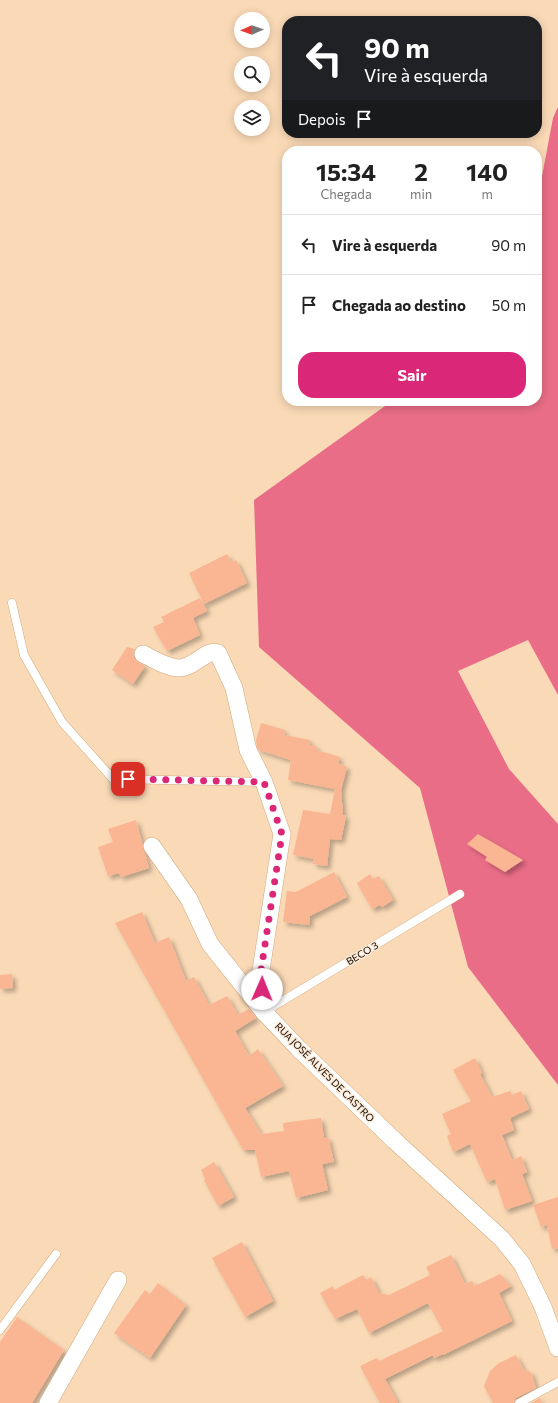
<!DOCTYPE html>
<html lang="pt">
<meta charset="utf-8">
<style>
:root{--surface:#fff;--page:#f2f2f2;--text:#222;--muted:#767676;--line:#e0e0e0;--accent:#db2777}
body{margin:0;font-family:Commissioner,sans-serif;background:var(--page);color:var(--text);height:100vh;display:flex;flex-direction:column;font-size:15px;white-space:nowrap}
*{box-sizing:border-box;margin:0}
p{font-size:13px;color:var(--muted)}
.icon{flex:none;width:22px;height:22px;fill:none;stroke:currentColor;stroke-width:2;stroke-linecap:round;stroke-linejoin:round}
.map{position:relative;flex:1;overflow:hidden}
.panel{position:absolute;left:282px;top:146px;width:260px;height:260px;display:flex;flex-direction:column;background:var(--surface);border-radius:16px;box-shadow:0 2px 10px #0003}
.panel>*{flex:none}
.hud{position:absolute;left:282px;top:16px;width:260px;height:122px;border-radius:16px;box-shadow:0 2px 10px #0003;background:#202124;color:#fff;overflow:hidden}
.needle{width:26px;rotate:268deg}
.tools{position:absolute;left:234px;top:12px;display:grid;gap:8px}
.tools a{display:grid;place-items:center;width:36px;height:36px;border-radius:50%;background:var(--surface);box-shadow:0 2px 10px #0003;font-size:20px}
.pin{position:absolute;display:grid;place-items:center;width:34px;height:34px;color:#fff;margin:-17px;border-radius:8px;box-shadow:0 2px 6px #0006}
.me{position:absolute;width:44px;margin:-22px;rotate:1deg;stroke-linejoin:round;filter:drop-shadow(0 0 3px #0008)}
.turn{display:flex;align-items:center;gap:14px;height:84px;padding:0 16px;font-size:18px}
.turn .icon{width:52px;height:52px;stroke-width:2.5}
.turn b{display:block;font-size:28px;line-height:34px}
.then{display:flex;align-items:center;height:38px;padding:0 16px;background:#0003;gap:8px;font-size:15px}
.eta{display:flex;justify-content:space-evenly;align-items:center;height:68px;text-align:center}
.eta b{font-size:24px;font-weight:700;line-height:28px}
.primary-button{display:flex;gap:8px;margin-top:auto;padding:8px 16px}
.primary-button a{flex:1;height:46px;border-radius:16px;background:var(--accent);color:#fff;font-size:16px;font-weight:700;line-height:46px;text-align:center}
ul{padding:0;list-style:none}
li{display:flex;align-items:center;gap:12px;height:60px;padding:0 16px;border-top:1px solid var(--line)}
li div{flex:1}
li b{display:block;font-size:15px}
li em{font-style:normal}
.map>svg:first-child{display:block}
</style>
<div class="map">
<svg width="558" height="1403" viewBox="0 0 558 1403">
<defs>
<filter id="shadow"><feDropShadow dx="3.5" dy="3.5" stdDeviation="2" flood-color="#0004"/></filter>
</defs>
<rect width="100%" height="100%" fill="#fad9b6"/>
<!-- forest -->
<polygon fill="#e96d87" points="558,107 558,695 528,640 458,671 509,769 558,824 558,1085 468,967 420,788 259,647 254,500 392,401 537,401 537,203 553,118"/>
<!-- building -->
<g fill="#fab592" filter="url(#shadow)">
<polygon points="227,554 231,562 236,560 247,583 204,604 189,573"/>
<polygon points="200,598 207,611 193,618 200,635 167,651 153,627 164,622 161,617"/>
<polygon points="127,647 134,649 133,654 135,659 145,666 133,684 112,670"/>
<polygon points="261,723 285,730 284,735 310,740 310,745 317,746 316,750 340,757 338,763 347,767 341,790 343,815 346,816 341,840 330,839 327,866 313,864 314,859 293,855 303,810 330,814 335,789 288,780 291,760 259,750 257,747 256,740"/>
<polygon points="136,820 149,868 121,877 119,873 108,876 98,847 113,842 108,829"/>
<polygon points="478,834 523,860 505,872 485,860 487,857 467,844"/>
<polygon points="334,872 347,897 310,916 309,925 283,922 287,891 296,892"/>
<polygon points="370,874 373,879 379,876 393,900 382,907 380,905 372,909 357,883"/>
<polygon points="142,912 155,943 169,937 186,981 194,977 209,1005 227,996 238,1015 249,1009 256,1018 235,1031 249,1056 258,1049 283,1086 245,1108 261,1134 284,1131 283,1123 321,1118 324,1138 328,1137 334,1162 322,1164 328,1190 296,1198 289,1171 261,1177 255,1150 243,1150 115,923"/>
<polygon points="12,974 13,988 0,989 0,975"/>
<polygon points="475,1058 482,1073 480,1074 492,1097 510,1091 512,1095 521,1091 529,1109 510,1118 514,1130 502,1135 512,1160 521,1156 527,1172 522,1174 532,1201 505,1210 495,1179 487,1182 470,1144 453,1152 447,1136 451,1134 442,1114 471,1101 453,1070"/>
<polygon points="214,1162 234,1197 218,1206 204,1180 205,1179 201,1170"/>
<polygon points="558,1197 558,1248 552,1249 547,1225 541,1227 533,1205"/>
<polygon points="242,1242 273,1301 245,1317 212,1258"/>
<polygon points="451,1255 465,1284 472,1281 475,1286 500,1274 511,1286 499,1293 512,1321 443,1355 443,1354 434,1358 433,1355 385,1379 398,1403 380,1403 360,1366 377,1358 379,1361 443,1331 428,1303 369,1333 357,1309 335,1319 320,1293 333,1286 334,1290 363,1275 366,1280 371,1277 379,1293 389,1295 430,1275 426,1267"/>
<polygon points="158,1283 186,1305 150,1358 114,1333 145,1290 150,1294"/>
<polygon points="17,1317 64,1350 32,1403 0,1403 0,1342"/>
<polygon points="516,1355 524,1370 531,1372 536,1388 516,1398 514,1403 493,1403 484,1386 490,1371 499,1363"/>
<polygon points="540,1398 542,1403 531,1403"/>
</g>
<g fill="none" stroke-linecap="round" stroke-linejoin="round">
<defs>
<g id="lane">
<polyline points="12,603 24,655 62,722 113,779 264,782"/>
<polyline points="264,1012 460,894"/>
<polyline points="0,1330 56,1254"/>
<polyline points="519,1403 558,1382"/>
</g>
<g id="street">
<path d="M143,654C154,659 167,668 179,668C194,668 207,648 218,653L234,688L248,750L264,782L282,834L260,977L264,1012"/>
<polyline points="152,846 189,899 210,944 264,1012 298,1048 395,1141 502,1239 522,1264 543,1307 558,1348"/>
<polyline points="48,1403 118,1280"/>
</g>
</defs>
<!-- lane casing -->
<use href="#lane" stroke="#d0a97e" stroke-width="9"/>
<!-- street casing -->
<use href="#street" stroke="#d0a97e" stroke-width="18"/>
<!-- lane -->
<use href="#lane" stroke="#fff" stroke-width="8"/>
<!-- street -->
<use href="#street" stroke="#fff" stroke-width="17"/>
</g>
<g fill="none" stroke-linecap="round" stroke-linejoin="round">
<!-- route -->
<polyline stroke="#db2777" stroke-width="7" stroke-dasharray="0 12.6" points="128,779 264,782 282,834 260,977 262,989"/>
</g>
<g text-anchor="middle" dominant-baseline="central" stroke-width="3" stroke-linejoin="round" paint-order="stroke">
<!-- street labels -->
<g font-size="10" fill="#180a00" stroke="#fbead8">
<text transform="translate(362 953) rotate(-31)">BECO 3</text>
<text transform="translate(325 1072) rotate(45)">RUA JOSÉ ALVES DE CASTRO</text>
</g>
</g>
</svg>
<div class="tools">
<a><svg class="needle" viewBox="-14 -14 28 28"><path d="M0-13l5 13h-10z" fill="#e53935"/><path d="M0 13l5-13h-10z" fill="#767676"/></svg></a>
<a><svg class="icon" aria-label="search" viewBox="0 0 24 24"><circle cx="10" cy="10" r="6"/><path d="M15 15l6 6"/></svg></a>
<a><svg class="icon" aria-label="layers" viewBox="0 0 24 24"><path d="M12 4l9 5-9 5-9-5zM3 14l9 5 9-5"/></svg></a>
</div>
<div class="pin" style="left:128px;top:779px;background:#d93025"><svg class="icon" aria-label="arrive" viewBox="0 0 24 24"><path d="M6 21V4h12l-3 4 3 4H6"/></svg></div>
<svg class="me" style="left:262px;top:989px" viewBox="-20 -20 40 40"><circle r="19" fill="#fff"/><path d="M0-13L10 11 0 6-10 11z" fill="#db2777"/></svg>
<div class="hud">
<div class="turn"><svg class="icon" aria-label="left" viewBox="0 0 24 24"><path d="M17 20v-9H6M10 6l-5 5 5 5"/></svg><div><b>90 m</b>Vire à esquerda</div></div>
<div class="then">Depois<svg class="icon" aria-label="arrive" viewBox="0 0 24 24"><path d="M6 21V4h12l-3 4 3 4H6"/></svg></div>
</div>
<section class="panel">
<div class="eta">
<div><b>15:34</b><p>Chegada</p></div>
<div><b>2</b><p>min</p></div>
<div><b>140</b><p>m</p></div>
</div>
<ul>
<li><svg class="icon" aria-label="left" viewBox="0 0 24 24"><path d="M17 20v-9H6M10 6l-5 5 5 5"/></svg><div><b>Vire à esquerda</b></div><em>90 m</em></li>
<li><svg class="icon" aria-label="arrive" viewBox="0 0 24 24"><path d="M6 21V4h12l-3 4 3 4H6"/></svg><div><b>Chegada ao destino</b></div><em>50 m</em></li>
</ul>
<div class="primary-button"><a>Sair</a></div>
</section>
</div>
